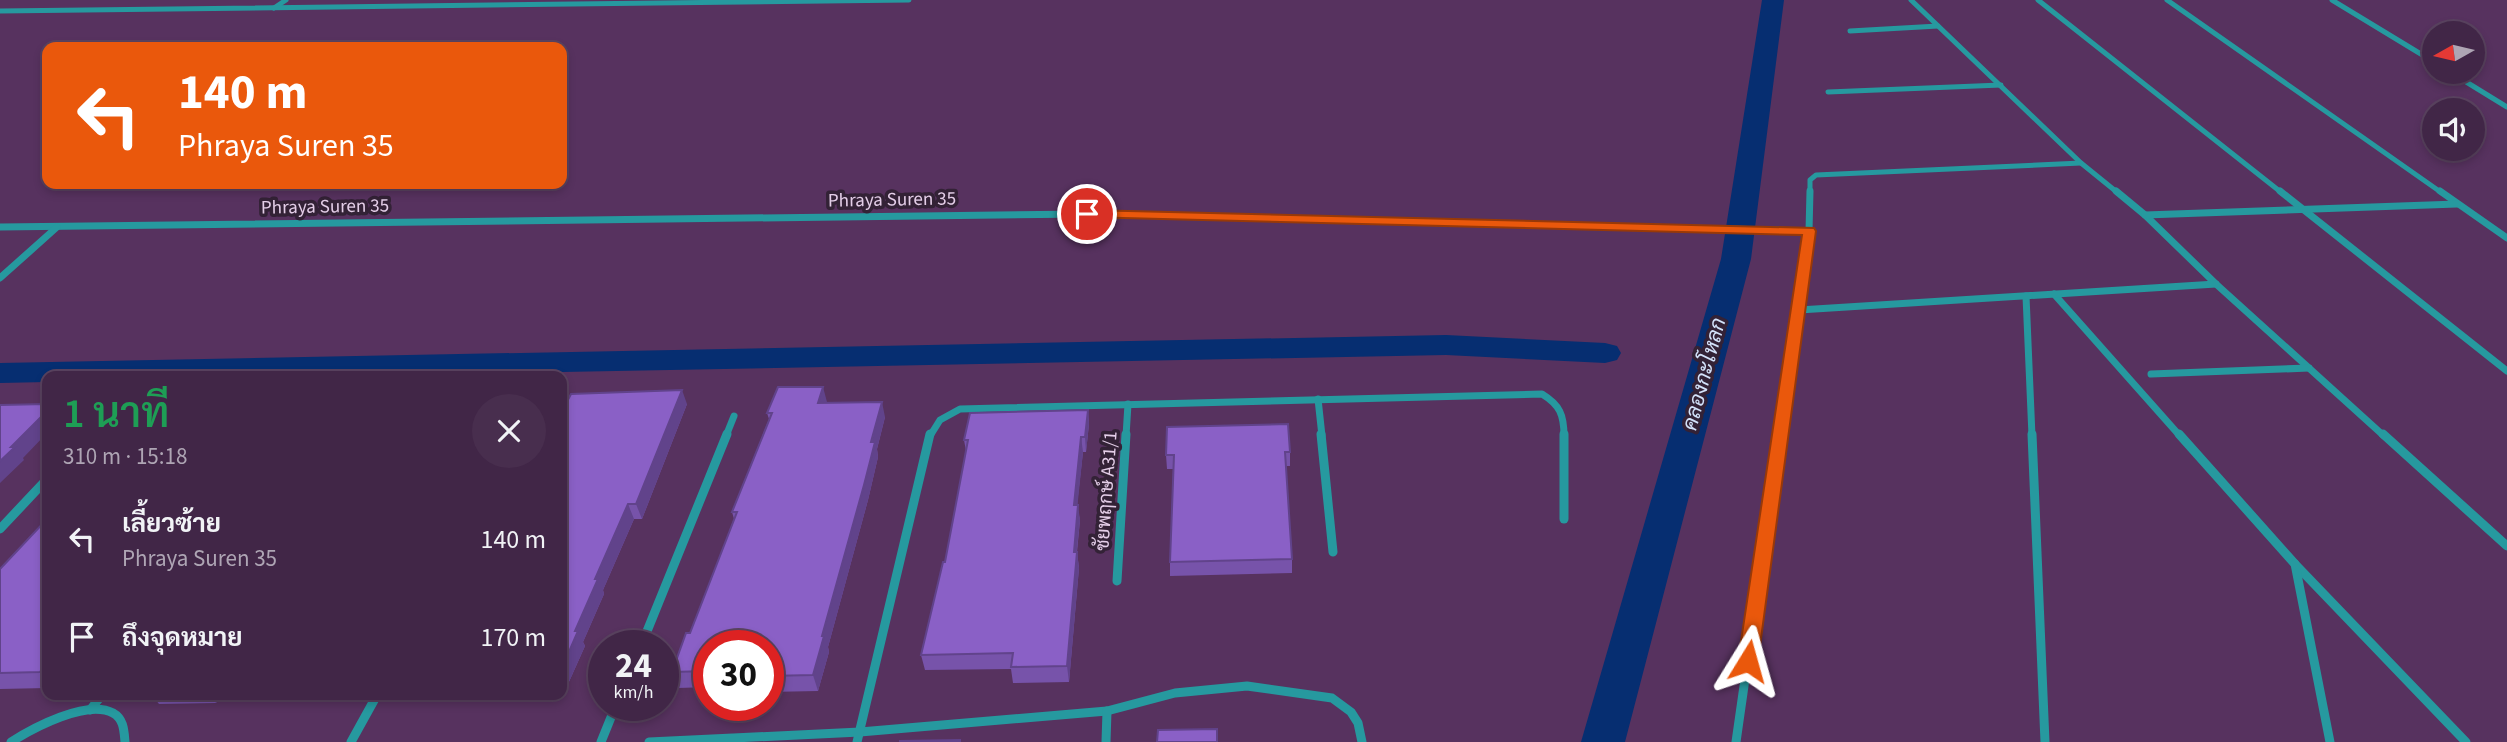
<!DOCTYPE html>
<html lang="th">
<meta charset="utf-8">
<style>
:root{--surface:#412647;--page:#482e4e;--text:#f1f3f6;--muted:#aea5b4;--line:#5a4360}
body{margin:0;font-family:"Source Sans 3",Sarabun,sans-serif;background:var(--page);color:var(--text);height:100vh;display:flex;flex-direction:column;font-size:26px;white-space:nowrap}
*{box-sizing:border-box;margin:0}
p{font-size:23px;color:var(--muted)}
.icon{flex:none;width:38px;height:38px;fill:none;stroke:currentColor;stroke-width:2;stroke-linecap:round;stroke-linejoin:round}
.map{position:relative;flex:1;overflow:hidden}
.side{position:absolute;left:42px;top:371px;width:525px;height:329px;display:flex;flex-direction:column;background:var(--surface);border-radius:14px;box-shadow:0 4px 10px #0003,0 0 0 2px var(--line)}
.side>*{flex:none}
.banner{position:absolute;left:42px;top:42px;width:525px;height:147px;border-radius:14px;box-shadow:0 4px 10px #0003,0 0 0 2px var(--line);background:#ea580c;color:#fff;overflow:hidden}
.needle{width:46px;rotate:262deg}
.controls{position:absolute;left:2422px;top:21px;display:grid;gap:14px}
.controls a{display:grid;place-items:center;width:63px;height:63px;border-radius:50%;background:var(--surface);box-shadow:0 4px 10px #0003,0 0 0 2px var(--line);font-size:35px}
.speed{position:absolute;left:588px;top:630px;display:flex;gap:14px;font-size:35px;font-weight:700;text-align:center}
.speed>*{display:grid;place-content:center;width:91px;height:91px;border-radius:50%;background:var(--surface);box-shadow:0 4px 10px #0003,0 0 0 2px var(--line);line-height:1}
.speed small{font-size:18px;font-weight:400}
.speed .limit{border:10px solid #d22;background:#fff;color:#111}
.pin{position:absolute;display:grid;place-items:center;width:60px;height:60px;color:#fff;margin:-30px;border:4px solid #fff;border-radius:50%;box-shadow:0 2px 7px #0007}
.me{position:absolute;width:77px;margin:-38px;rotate:8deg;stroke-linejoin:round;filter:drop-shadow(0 0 5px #0008)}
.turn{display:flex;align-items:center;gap:24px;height:147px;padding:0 21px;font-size:32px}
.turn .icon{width:91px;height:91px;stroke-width:2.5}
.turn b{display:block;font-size:49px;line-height:60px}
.round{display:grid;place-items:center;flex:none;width:74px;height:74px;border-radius:37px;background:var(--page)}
.head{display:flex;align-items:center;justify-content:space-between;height:119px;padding:0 21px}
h1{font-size:42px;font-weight:600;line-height:52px;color:#1e9e55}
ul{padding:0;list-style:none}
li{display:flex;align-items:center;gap:21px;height:98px;padding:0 21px}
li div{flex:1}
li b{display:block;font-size:26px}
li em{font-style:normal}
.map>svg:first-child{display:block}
</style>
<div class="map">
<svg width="2507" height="742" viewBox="0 0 2507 742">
<rect width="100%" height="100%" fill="#57325f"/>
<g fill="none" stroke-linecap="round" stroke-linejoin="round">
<!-- canal -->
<g fill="#062e71" fill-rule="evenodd">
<polygon points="1762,0 1784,0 1751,259 1625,742 1581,742 1721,259"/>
<polygon points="1446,335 1605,343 1617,346 1621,353 1617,360 1605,363 1446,355 356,376 47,376 47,382 0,383 0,363"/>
</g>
<!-- street-far2 -->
<g stroke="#26999f" stroke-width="5">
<polyline points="1911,0 2081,163 2118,193"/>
<polyline points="2038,0 2282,193"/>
<polyline points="2167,0 2442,193"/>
<polyline points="2332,0 2434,62"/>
<polyline points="274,8 286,0"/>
<polyline points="0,11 909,0"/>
<polyline points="1850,31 1938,26"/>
<polyline points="2450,72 2507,107"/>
<polyline points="1828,92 2001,85"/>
<polyline points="1810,193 1810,180 1816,175 2081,163"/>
</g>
<!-- street-far1 -->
<g stroke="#26999f" stroke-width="7">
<polyline points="2116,191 2145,215 2216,284 2384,436"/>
<polyline points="2280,191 2507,371"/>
<polyline points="2440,191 2507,238"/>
<polyline points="2145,215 2457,204"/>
<polyline points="0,227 1087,214 1809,231 1780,436"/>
<polyline points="1809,231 1810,191"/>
<polyline points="0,278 57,227"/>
<polyline points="2054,294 2180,436"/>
<polyline points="2026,296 2032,436"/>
<polyline points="1799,310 2216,284"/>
<polyline points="2151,374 2309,368"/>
<polyline points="1318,399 1322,436"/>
<polyline points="726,436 734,416"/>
<path d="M930,436L940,420L960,409L1542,394C1560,405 1564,415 1564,436"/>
<polyline points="1126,436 1128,404"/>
</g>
<!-- street -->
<g stroke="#26999f" stroke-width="9">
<polyline points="1321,434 1333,552"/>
<polyline points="1564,434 1564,519"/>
<polyline points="2032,434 2045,742"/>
<polyline points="2179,434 2295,564 2466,742"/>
<polyline points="2383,434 2507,546"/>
<polyline points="0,529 47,479"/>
<polyline points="2295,564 2330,742"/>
<polyline points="1117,581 1126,434"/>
<polyline points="641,646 727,434"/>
<polyline points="90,710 102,695"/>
<path d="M11,742C33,728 87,699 113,713C124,719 124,731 125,742"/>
<polyline points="351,742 377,695"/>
<polyline points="601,742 616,705"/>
<polyline points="649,742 860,732 1107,711 1175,693 1247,686 1332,698 1351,712 1358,723 1362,742"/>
<polyline points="857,742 930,434"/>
<polyline points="1106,742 1107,711"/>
<polyline points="1736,742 1780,434"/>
</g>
</g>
<!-- wall -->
<g fill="#7753aa">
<polygon points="827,402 826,403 885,417 877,449 878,457 868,500 828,647 829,652 818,691 768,692 768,646 709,646 709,687 678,688 672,672 690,633 734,519 732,512 769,419 767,413"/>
<polygon points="687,404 642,519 634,519 603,590 604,594 583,642 585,646 568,684 562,684 562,411"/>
<polygon points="1088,410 1089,424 1086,452 1083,452 1077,505 1080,520 1077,552 1079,568 1069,682 1013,683 1011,669 925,670 921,655 945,562 966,451 964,440"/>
<polygon points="1290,452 1290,466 1286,466 1292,559 1292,573 1170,576 1170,562 1173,469 1167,469 1166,455"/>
<polygon points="47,519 47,688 0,689 0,569"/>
<polygon points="152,695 221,695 216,703 159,704"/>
<polygon points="417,695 476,695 418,697"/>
</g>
<!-- shaded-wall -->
<g fill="#61438b">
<polygon points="823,387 827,402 821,418 818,403"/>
<polygon points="682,390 687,404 642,519 636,504"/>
<polygon points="882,402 885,417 877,449 878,457 868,500 828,647 829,652 818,691 813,675 822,636"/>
<polygon points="1088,410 1089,424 1086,452 1085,437"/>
<polygon points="47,411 47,433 23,458 24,460 0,483 0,461 11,447"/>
<polygon points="1081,437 1083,452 1076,520 1074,505"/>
<polygon points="628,504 634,519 603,590 604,594 583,642 585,646 568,684 562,668 595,579"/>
<polygon points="1078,505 1080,520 1075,568 1074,552"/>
<polygon points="1077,552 1079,568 1069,682 1067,666"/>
<polygon points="47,664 47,681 40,672"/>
<polygon points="210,695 221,695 216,703"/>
</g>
<!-- building -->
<g fill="#8a60c6" stroke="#61438b" stroke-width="2">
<polygon points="778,387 823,387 818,403 882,402 871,442 875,442 864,485 822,636 824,636 813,675 768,676 768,646 709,646 709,671 672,672 686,633 690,633 737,512 732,512 772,413 767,413"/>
<polygon points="682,390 636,504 628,504 595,579 598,579 575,631 578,631 562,668 562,411 571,394"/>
<polygon points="47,404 47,411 11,447 15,447 0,461 0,405"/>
<polygon points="1088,410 1085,437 1081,437 1074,505 1078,505 1074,552 1077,552 1067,666 1011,667 1013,653 921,655 943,562 945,562 968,440 964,440 970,413"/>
<polygon points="1288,424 1290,452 1285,452 1292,559 1170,562 1174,455 1166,455 1167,427"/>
<polygon points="47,519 47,664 40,672 0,673 0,569"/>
<polygon points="1217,729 1217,742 1157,742 1158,730"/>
<polygon points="960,740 960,742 900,742 900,741"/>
</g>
<!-- route -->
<polygon fill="#ea580c" stroke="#983908" stroke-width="2" points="1087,210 1814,228 1816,231 1758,661 1755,667 1748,669 1741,667 1738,661 1802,235 1083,217 1083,211"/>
<g text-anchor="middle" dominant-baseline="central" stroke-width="7" stroke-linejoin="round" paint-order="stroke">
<!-- street labels -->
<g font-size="19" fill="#e4cee8" stroke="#332236">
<text transform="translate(892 200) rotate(-1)">Phraya Suren 35</text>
<text transform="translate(325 207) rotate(-1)">Phraya Suren 35</text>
<text transform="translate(1107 491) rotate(-86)">ชัยพฤกษ์ A31/1</text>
</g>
<!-- water labels -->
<g font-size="21" font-style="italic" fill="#d3e2fa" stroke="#332236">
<text transform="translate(1704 374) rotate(-75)">คลองกะโหลก</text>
</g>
</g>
</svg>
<div class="controls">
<a><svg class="needle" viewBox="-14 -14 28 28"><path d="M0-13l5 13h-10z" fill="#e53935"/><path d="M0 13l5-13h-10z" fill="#aea5b4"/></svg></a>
<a><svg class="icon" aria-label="sound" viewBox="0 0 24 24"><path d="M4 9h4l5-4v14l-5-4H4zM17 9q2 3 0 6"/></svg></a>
</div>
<div class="speed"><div>24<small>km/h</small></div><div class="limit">30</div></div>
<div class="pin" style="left:1087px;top:214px;background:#d93025"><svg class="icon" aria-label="arrive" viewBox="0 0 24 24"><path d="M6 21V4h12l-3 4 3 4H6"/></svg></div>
<svg class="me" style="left:1748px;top:661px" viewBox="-20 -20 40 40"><path d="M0-17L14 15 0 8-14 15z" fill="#ea580c" stroke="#fff" stroke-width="4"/></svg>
<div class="banner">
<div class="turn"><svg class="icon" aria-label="left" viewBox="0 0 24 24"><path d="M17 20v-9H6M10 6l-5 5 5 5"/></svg><div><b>140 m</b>Phraya Suren 35</div></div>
</div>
<section class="side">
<div class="head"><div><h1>1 นาที</h1><p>310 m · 15:18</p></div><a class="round"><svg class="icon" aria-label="close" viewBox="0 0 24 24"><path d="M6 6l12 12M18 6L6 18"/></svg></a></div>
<ul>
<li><svg class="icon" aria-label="left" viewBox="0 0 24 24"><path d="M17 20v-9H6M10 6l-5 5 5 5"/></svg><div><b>เลี้ยวซ้าย</b><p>Phraya Suren 35</p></div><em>140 m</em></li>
<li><svg class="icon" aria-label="arrive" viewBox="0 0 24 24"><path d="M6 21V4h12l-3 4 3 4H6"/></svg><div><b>ถึงจุดหมาย</b></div><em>170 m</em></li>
</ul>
</section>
</div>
